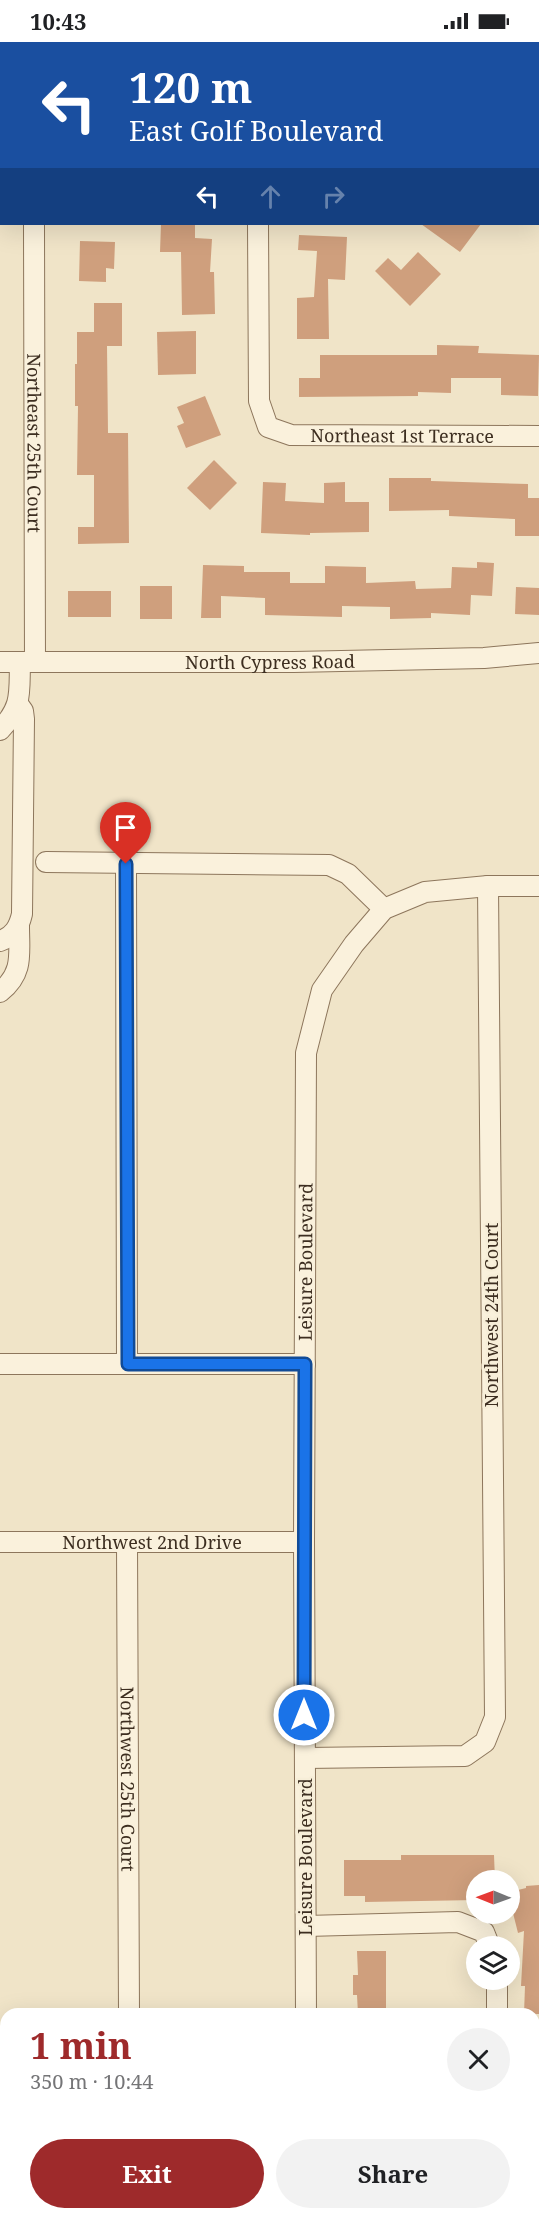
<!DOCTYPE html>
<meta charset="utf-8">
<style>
:root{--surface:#fff;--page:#f2f2f2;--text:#202124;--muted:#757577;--accent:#9e2a2b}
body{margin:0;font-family:"Noto Serif",serif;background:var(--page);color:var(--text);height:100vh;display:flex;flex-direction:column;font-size:22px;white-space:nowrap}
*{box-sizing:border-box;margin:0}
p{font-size:20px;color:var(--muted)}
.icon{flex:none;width:33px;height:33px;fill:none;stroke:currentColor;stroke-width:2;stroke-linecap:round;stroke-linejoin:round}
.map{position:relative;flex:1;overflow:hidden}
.panel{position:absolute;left:0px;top:1966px;width:540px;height:212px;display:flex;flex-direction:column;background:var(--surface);border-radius:18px 18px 0 0;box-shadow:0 6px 24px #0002}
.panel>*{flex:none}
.top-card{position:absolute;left:0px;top:0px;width:540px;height:183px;box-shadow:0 6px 24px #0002;background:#1a4fa0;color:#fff;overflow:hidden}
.needle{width:39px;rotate:271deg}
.tools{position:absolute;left:466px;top:1828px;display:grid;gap:12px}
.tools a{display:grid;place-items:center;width:54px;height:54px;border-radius:50%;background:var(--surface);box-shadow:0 6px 24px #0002;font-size:30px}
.pin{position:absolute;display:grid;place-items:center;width:51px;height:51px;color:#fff;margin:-62px -26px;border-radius:50% 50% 50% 0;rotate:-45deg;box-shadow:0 0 6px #0007}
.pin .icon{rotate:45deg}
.me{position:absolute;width:66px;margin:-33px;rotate:0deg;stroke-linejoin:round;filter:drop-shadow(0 0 4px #0008)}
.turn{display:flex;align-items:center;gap:21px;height:126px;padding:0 30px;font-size:27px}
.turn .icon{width:78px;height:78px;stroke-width:2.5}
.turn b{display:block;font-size:42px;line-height:51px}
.lanes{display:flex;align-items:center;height:57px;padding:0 30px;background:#0003;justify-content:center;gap:30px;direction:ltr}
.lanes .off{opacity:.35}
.round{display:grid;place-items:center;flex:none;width:63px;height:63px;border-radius:32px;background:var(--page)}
.head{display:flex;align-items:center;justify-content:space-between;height:102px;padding:0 30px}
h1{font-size:36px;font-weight:700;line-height:45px;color:var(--accent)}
.primary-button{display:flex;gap:12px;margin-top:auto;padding:12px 30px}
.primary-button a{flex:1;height:69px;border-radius:36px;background:var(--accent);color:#fff;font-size:24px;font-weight:700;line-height:69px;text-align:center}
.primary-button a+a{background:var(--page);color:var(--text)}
.status{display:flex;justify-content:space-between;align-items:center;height:42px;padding:0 30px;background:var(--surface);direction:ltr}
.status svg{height:16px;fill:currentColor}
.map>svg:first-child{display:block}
</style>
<div class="status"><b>10:43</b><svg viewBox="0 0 49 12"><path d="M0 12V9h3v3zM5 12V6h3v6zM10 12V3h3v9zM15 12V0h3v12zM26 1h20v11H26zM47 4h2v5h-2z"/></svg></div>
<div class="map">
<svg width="539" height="2177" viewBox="0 0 539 2177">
<rect width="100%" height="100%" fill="#f0e4c8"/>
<!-- building -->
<g fill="#cf9f7d">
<polygon points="161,182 195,182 195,196 212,197 210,230 214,230 215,272 182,273 181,210 160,210"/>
<polygon points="421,182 481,182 460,210"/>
<polygon points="299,193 347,195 345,238 328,237 329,297 297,297 297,256 314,255 317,209 298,208"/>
<polygon points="80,199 115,200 114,227 106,226 106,240 79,239"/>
<polygon points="418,210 441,232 410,264 375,229 388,216 401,228"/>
<polygon points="94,261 122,261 122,304 107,304 108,391 128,391 129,501 78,502 78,485 94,485 94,433 77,433 78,364 75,364 75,322 77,322 77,290 94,290"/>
<polygon points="196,289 196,332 158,333 157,290"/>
<polygon points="437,303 479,304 478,311 539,313 538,354 501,353 501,336 451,336 451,351 418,350 418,354 299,355 299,336 320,336 320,313 437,313"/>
<polygon points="205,354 221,393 186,406 177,384 184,381 177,365"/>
<polygon points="214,418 237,441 210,468 187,446"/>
<polygon points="389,436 431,436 431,439 528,442 528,456 539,456 539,494 515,494 515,477 449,474 449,468 389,469"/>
<polygon points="263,440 286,441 285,459 324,461 324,441 345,440 345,460 369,460 369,490 310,491 310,493 261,491"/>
<polygon points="477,520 494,521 492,554 471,553 470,573 431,571 431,576 390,577 390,565 342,564 342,575 265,573 265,556 221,554 221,576 201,576 203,523 244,524 244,530 290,530 290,541 325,541 325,524 366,525 366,541 415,539 416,547 451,546 452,525 477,526"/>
<rect x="140" y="544" width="32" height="33"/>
<polygon points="516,545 539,546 539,573 515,572"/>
<rect x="68" y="549" width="43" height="26"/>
<polygon points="401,1813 494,1813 495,1839 477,1839 477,1858 365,1860 365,1854 344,1854 344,1818 401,1818"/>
<polygon points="539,1843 539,1972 524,1972 525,1944 521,1944 524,1889 518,1891 510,1859 510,1850 526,1846 526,1844"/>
<polygon points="357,1909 386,1909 386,1972 358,1972 357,1953 353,1953 353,1933 358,1933"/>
</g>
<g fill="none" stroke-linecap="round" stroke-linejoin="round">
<defs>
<g id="minor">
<polyline points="34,0 34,2"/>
<polyline points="258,0 258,2"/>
<path id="s1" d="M34,182L35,620"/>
<path id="s2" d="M258,182L259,359L268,385L291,393L539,394"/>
<path id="s3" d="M0,620H294L484,616L539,611"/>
<path d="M0,688C23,664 19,651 20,620"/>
<polyline points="46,820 329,823 348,832 384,867"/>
<polyline points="126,822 127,1322"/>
<path d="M0,899C14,894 19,885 22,872L24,677L23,669L18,662"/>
<path d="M0,950C24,931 19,912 19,884"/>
<polyline points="0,1322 305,1322"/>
<path id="s4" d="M0,1500H304"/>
<path id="s5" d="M127,1501L129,1972"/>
<polyline points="305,1716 465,1714 485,1700 495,1675 488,844"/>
<polyline points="306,1884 458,1880 484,1890 490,1905"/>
<path id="s6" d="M306,1972L304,1500L306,1011L322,948L354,902L384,867L425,850L488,844H539"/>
<polyline points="497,1972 497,1938"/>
<polyline points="129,2172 129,2177"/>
<polyline points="307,2172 307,2177"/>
<polyline points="496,2177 496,2172"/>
</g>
</defs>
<!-- minor casing -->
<use href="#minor" stroke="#8d765c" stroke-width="22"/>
<!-- minor -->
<use href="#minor" stroke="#faf1dc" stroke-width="20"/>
</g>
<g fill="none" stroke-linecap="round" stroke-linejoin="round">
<defs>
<polyline id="route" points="126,822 128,1322 305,1322 304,1673"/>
</defs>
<!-- route casing -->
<use href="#route" stroke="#114b97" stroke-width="15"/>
<!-- route -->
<use href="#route" stroke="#1a73e8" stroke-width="10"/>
</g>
<g text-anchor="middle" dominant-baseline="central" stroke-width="5" stroke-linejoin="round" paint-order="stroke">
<!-- street labels -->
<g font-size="18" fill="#3d2e20" stroke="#f7eed8">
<text stroke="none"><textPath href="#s2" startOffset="340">Northeast 1st Terrace</textPath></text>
<text stroke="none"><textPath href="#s1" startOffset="219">Northeast 25th Court</textPath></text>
<text stroke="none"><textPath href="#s3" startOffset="270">North Cypress Road</textPath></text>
<text stroke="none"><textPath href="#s6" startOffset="752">Leisure Boulevard</textPath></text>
<text transform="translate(491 1273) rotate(-90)">Northwest 24th Court</text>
<text stroke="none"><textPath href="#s4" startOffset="152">Northwest 2nd Drive</textPath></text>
<text stroke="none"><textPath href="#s5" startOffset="236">Northwest 25th Court</textPath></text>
<text transform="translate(305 1815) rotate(-90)">Leisure Boulevard</text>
</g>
</g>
</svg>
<div class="tools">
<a><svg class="needle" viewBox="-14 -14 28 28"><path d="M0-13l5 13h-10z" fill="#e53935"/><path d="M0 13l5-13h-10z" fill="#757577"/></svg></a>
<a><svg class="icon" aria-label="layers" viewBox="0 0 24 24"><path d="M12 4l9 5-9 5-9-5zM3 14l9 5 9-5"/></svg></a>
</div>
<div class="pin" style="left:126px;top:822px;background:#d93025"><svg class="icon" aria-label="arrive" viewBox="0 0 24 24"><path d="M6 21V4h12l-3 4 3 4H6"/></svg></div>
<svg class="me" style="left:304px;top:1673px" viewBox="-20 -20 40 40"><circle r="17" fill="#1a73e8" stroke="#fff" stroke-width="3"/><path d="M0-11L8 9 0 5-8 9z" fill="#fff"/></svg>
<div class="top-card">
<div class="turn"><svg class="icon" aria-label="left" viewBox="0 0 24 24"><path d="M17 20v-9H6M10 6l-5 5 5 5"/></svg><div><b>120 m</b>East Golf Boulevard</div></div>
<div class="lanes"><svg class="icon" aria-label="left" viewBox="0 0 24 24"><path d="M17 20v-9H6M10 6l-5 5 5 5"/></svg><svg class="icon off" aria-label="ahead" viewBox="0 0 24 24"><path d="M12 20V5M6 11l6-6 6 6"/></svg><svg class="icon off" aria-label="right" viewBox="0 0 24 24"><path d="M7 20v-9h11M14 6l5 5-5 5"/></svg></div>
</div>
<section class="panel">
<div class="head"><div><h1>1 min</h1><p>350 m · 10:44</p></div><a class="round"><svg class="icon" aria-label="close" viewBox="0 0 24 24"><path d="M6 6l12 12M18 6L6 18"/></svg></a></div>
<div class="primary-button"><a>Exit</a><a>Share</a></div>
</section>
</div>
